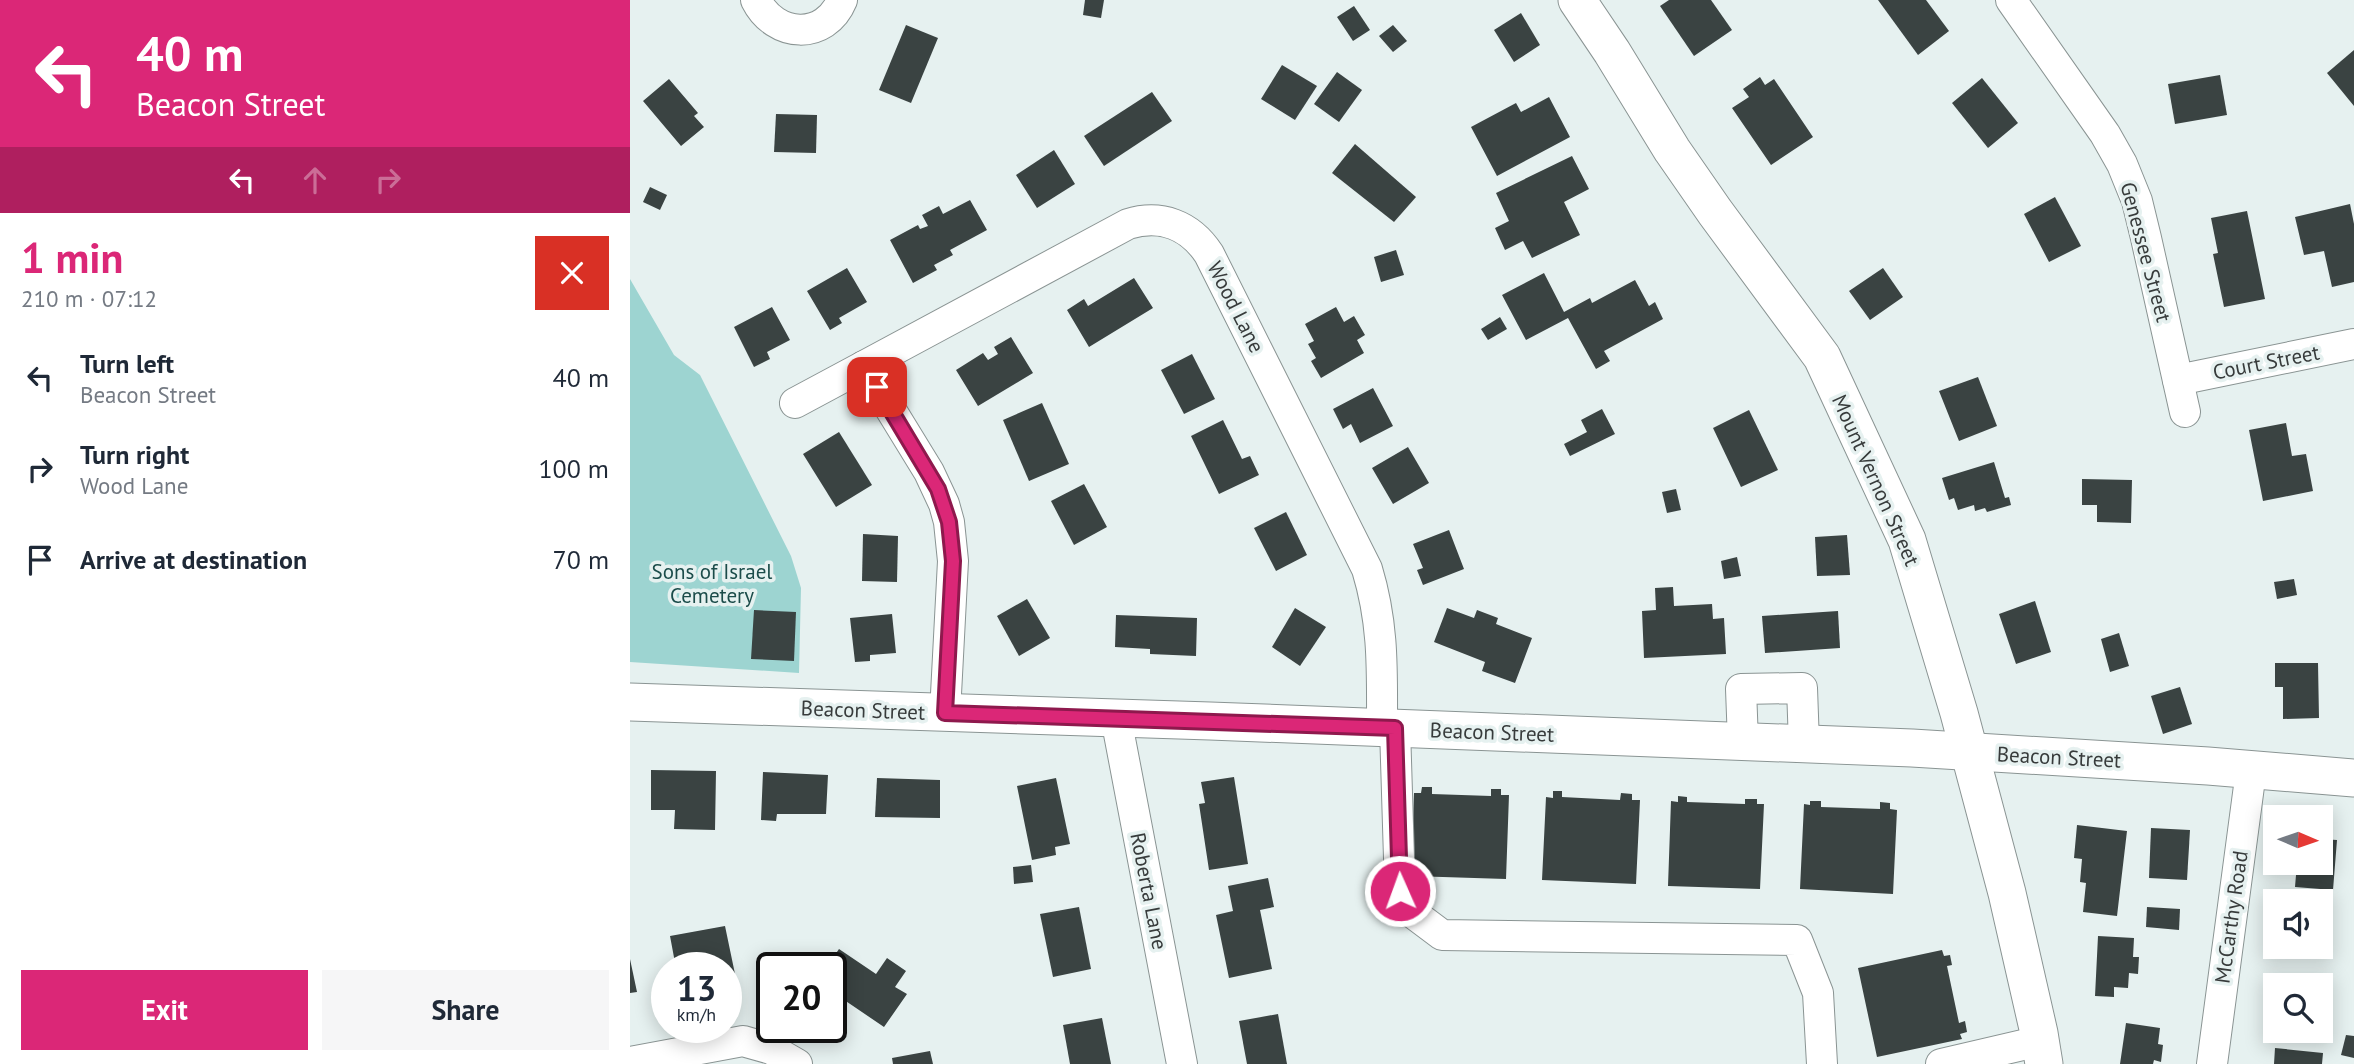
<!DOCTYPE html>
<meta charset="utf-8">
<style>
:root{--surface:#fff;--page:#f6f6f7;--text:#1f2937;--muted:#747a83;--accent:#db2777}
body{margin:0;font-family:"PT Sans",sans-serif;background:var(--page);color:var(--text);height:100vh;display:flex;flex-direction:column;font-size:26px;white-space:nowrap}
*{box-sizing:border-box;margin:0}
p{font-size:23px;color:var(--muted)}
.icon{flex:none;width:38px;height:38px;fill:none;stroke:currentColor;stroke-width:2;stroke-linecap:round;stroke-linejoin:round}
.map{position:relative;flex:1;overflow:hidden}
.panel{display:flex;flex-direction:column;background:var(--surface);width:630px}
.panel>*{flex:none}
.guide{background:#db2777;color:#fff;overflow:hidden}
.needle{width:46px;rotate:92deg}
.buttons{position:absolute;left:1633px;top:805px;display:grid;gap:14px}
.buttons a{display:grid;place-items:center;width:70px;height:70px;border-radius:0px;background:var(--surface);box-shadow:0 4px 18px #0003;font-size:35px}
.speed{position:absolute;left:21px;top:952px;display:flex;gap:14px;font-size:35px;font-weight:700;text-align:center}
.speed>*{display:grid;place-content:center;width:91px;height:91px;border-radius:50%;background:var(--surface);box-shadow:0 4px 18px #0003;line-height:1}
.speed small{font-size:18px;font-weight:400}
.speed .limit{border:4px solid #111;border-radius:10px;background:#fff;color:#111}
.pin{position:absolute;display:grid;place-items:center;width:60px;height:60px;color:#fff;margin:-30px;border-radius:14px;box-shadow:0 4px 10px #0006}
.me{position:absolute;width:77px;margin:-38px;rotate:358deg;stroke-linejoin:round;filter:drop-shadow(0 0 5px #0008)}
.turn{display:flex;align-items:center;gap:24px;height:147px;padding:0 21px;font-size:32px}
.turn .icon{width:91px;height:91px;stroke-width:2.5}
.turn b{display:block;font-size:49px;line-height:60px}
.lanes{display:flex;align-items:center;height:66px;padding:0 21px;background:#0003;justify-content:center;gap:35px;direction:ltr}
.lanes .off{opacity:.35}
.round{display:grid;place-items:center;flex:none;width:74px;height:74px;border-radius:0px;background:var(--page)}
.head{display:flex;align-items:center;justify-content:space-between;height:119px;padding:0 21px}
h1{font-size:42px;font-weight:800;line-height:52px;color:var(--accent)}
.button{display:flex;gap:14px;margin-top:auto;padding:14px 21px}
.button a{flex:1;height:80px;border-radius:0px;background:var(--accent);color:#fff;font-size:28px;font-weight:800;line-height:80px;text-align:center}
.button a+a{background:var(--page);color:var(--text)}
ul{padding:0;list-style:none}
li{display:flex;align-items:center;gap:21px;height:91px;padding:0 21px}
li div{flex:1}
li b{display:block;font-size:26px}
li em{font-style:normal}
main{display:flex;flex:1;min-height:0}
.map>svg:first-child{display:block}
</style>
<main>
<section class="panel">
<div class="guide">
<div class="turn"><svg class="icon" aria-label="left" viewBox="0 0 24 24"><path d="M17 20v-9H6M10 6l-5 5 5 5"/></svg><div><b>40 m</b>Beacon Street</div></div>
<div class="lanes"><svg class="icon" aria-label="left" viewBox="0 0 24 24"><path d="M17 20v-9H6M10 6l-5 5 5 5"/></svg><svg class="icon off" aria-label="ahead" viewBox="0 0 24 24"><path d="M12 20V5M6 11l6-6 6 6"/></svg><svg class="icon off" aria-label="right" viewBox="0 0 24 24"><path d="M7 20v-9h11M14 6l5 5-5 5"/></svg></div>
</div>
<div class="head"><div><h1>1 min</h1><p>210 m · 07:12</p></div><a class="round" style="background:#d93025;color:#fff"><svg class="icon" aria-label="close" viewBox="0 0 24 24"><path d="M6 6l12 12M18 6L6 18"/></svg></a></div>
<ul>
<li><svg class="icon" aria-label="left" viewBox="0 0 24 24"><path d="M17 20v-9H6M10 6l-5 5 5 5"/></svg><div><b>Turn left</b><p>Beacon Street</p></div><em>40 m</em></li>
<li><svg class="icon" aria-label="right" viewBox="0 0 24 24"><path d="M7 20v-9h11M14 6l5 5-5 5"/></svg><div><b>Turn right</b><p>Wood Lane</p></div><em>100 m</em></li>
<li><svg class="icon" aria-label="arrive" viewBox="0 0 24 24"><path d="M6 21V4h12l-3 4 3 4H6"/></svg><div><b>Arrive at destination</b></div><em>70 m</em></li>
</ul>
<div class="button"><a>Exit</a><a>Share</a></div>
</section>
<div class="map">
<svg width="1724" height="1064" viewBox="0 0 1724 1064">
<rect width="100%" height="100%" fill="#e6f1f0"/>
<!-- green -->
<polygon fill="#9dd4d1" points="0,279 44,355 70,375 161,556 171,588 169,673 0,662"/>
<!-- building -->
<g fill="#3a4342">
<polygon points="455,0 474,0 471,18 453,15"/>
<polygon points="1039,0 1081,0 1102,30 1064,56 1030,6"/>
<polygon points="1248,0 1296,0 1319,31 1288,55"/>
<polygon points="724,6 740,30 723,41 707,17"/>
<polygon points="891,13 910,45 884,62 864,30"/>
<polygon points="276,25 308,38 281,103 249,90"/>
<polygon points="763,25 777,41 763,52 749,36"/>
<polygon points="1724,50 1724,106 1697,73"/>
<polygon points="652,65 687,86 665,120 631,99"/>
<polygon points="707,72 732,90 709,122 684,104"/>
<polygon points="1590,75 1597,115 1545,124 1538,84"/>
<polygon points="1130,77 1135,85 1144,79 1183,137 1141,165 1102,108 1119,97 1113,89"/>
<polygon points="1352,78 1388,123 1358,148 1322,103"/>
<polygon points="39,79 68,113 64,116 74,127 51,146 13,101"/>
<polygon points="522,92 542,121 474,166 454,136"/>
<polygon points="919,97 940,137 867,176 841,127 886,103 891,112"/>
<polygon points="146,114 187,115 186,153 144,152"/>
<polygon points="725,144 786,197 764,222 702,173"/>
<polygon points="424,150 445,184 407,208 386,175"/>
<polygon points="942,156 959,189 934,202 950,235 902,258 893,241 875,250 865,228 879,221 866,193"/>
<polygon points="20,187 37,195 30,210 13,202"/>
<polygon points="1425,197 1451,246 1419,262 1394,214"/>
<polygon points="340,200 357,230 320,250 323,255 304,265 307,270 283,283 260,240 288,225 290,229 298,226 292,215 309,206 313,214"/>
<polygon points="1720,204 1724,224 1724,282 1702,287 1694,251 1674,255 1665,217"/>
<polygon points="1617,211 1635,299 1594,307 1583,254 1588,253 1581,218"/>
<polygon points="766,250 774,275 751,282 744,257"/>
<polygon points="217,268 237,302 209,318 212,323 200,330 177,291"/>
<polygon points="1253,268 1273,297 1240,320 1219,291"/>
<polygon points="914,273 934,312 960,298 962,303 1005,280 1019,306 1025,302 1033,319 974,351 980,361 966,369 938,318 896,340 872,295"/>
<polygon points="504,278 523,308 459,347 437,310 454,299 458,306"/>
<polygon points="142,307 160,340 137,352 140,359 124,367 104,327"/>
<polygon points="706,307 714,322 724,316 735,335 727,340 734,353 691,378 681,361 686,358 678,344 684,341 675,324"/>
<polygon points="870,317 877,329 858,340 851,329"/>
<polygon points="381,337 403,373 348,406 326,370 353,353 358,360 368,354 364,347"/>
<polygon points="562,354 585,399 554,414 531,370"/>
<polygon points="1348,377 1367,426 1329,441 1309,391"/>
<polygon points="743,388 763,426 730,443 721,424 713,429 703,409"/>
<polygon points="412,403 439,464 399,481 373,420"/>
<polygon points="972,409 985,434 940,456 934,444 957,432 951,420"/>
<polygon points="1119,410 1148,470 1111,487 1083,428"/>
<polygon points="593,420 612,459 620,456 629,475 589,494 561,436"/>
<polygon points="1656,423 1662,456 1676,454 1683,491 1633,501 1619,430"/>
<polygon points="209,432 242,485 206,507 173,454"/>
<polygon points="778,447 799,483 763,504 742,468"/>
<polygon points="1364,462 1375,498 1379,497 1381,505 1357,512 1355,508 1345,511 1344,505 1328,510 1324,498 1319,500 1312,478"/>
<polygon points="1452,479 1502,480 1501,523 1467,522 1467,505 1452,505"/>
<polygon points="454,484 477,527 444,545 421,501"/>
<polygon points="1046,489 1051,510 1037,513 1032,492"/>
<polygon points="656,512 677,555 646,571 624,528"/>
<polygon points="819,530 834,569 793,585 787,570 793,568 783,544"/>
<polygon points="233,534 268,536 267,582 232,581"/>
<polygon points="1217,535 1220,575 1187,576 1185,537"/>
<polygon points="1107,557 1111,576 1094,579 1091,561"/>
<polygon points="1664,579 1667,595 1647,599 1644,582"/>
<polygon points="1043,587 1044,606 1082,604 1083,619 1094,618 1096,654 1014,658 1012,611 1026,610 1025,588"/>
<polygon points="397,599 420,638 389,656 367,616"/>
<polygon points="1405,601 1421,652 1386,664 1369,614"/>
<polygon points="665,608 696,627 670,666 642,647"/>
<polygon points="817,608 844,618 847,610 868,618 866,624 902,638 885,683 852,671 855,662 804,642"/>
<polygon points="124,610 166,612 164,661 121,659"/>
<polygon points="1208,611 1210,648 1135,653 1132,616"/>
<polygon points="262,614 266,653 240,655 240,661 225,662 220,618"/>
<polygon points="486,615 567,618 566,656 520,654 520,649 485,647"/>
<polygon points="1489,633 1499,666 1480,672 1471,639"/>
<polygon points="1645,663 1688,663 1689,718 1653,719 1653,687 1645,687"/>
<polygon points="1550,687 1562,724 1533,734 1521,696"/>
<polygon points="21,770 86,771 85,830 44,829 45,810 21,810"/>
<polygon points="133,772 198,775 196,814 147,814 146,821 131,820"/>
<polygon points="604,777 618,864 579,870 569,804 575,803 571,782"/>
<polygon points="247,778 310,780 310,818 245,817"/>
<polygon points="426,778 440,844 425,847 426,855 402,860 387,786"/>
<polygon points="792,787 802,787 802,794 861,796 861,789 871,789 871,795 879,795 876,879 781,876 784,793 791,793"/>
<polygon points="923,791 932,791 932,797 990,800 991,793 1002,794 1002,800 1010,800 1006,884 912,880 916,797 923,798"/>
<polygon points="1048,796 1057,797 1057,802 1115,804 1115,799 1127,799 1127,804 1134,804 1130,889 1038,886 1041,801 1048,802"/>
<polygon points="1180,801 1191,801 1191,807 1250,809 1250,802 1260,803 1260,809 1267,810 1263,894 1170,889 1174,804 1180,805"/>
<polygon points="1447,825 1497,831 1487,916 1453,912 1456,883 1450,882 1452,859 1444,858"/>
<polygon points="1521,828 1560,830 1557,880 1519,878"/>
<polygon points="1690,839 1707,840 1703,890 1665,887 1667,863 1690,863"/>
<polygon points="401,865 403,882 384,884 383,867"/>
<polygon points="638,878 644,907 630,910 642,969 599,978 586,915 603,911 598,886"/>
<polygon points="449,907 461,969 423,977 410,914"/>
<polygon points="1517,907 1550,909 1549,930 1516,927"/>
<polygon points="1690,923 1697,923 1694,950 1683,949 1683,947 1690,947"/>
<polygon points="95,926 105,974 96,976 96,968 46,968 40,936"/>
<polygon points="1468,936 1504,938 1503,957 1509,957 1508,974 1499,973 1498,988 1484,987 1484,997 1465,996"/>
<polygon points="209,949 246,974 257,958 276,971 265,987 277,994 254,1027 201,991 201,968 196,968"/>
<polygon points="1312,950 1314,956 1320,955 1322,965 1317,966 1329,1023 1335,1021 1337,1032 1330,1034 1332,1039 1247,1057 1228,968"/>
<polygon points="0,959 7,992 0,993"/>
<polygon points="1652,978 1702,983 1698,1021 1690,1020 1690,985 1651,985"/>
<polygon points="648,1014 657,1064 617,1064 609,1021"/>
<polygon points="472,1018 481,1064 440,1064 433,1025"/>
<polygon points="1496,1023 1530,1028 1528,1044 1533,1045 1531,1062 1524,1060 1523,1064 1490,1064"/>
<polygon points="1716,1035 1724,1036 1724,1058 1711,1055"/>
<polygon points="1645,1048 1693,1053 1692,1064 1644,1064"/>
<polygon points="300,1051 303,1064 263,1064 262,1058"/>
</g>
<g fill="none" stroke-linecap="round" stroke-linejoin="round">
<defs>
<g id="minor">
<path d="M126,0C145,38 195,41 212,0"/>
<polyline points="1381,0 1475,134 1492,164 1507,201 1516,238 1555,412"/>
<polyline points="1548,380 1724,344"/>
<polyline points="165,403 234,366"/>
<path d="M315,713L323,561L319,522L314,504L299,472L234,366L498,224C531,214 560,225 579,254L737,569C754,625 752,671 752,728"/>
<polyline points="486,718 552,1064"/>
<polyline points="765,728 770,891 784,914 812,935 1167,940 1188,993 1192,1064"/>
<polyline points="1113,742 1111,689 1172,688 1174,744"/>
<polyline points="0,1062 113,1041 141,1049 167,1064"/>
<polyline points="1311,1064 1410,1041"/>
<polyline points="1582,1064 1621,771"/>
</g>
<g id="major">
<polyline points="947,0 982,52 1042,150 1085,212 1192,357 1277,540 1329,713 1377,893 1409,1033 1414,1064"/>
<polyline points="0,702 580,721 1282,748 1578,766 1724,778"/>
</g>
</defs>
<!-- minor casing -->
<use href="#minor" stroke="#8a9493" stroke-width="32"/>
<!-- major casing -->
<use href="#major" stroke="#8a9493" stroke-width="39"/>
<!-- minor -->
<use href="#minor" stroke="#fff" stroke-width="30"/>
<!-- major -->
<use href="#major" stroke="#fff" stroke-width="37"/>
</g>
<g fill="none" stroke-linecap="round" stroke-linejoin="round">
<defs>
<polyline id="route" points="247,387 308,489 319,522 323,561 315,713 765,728 770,891"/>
</defs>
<!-- route casing -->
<use href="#route" stroke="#8e194d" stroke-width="18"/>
<!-- route -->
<use href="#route" stroke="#db2777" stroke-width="12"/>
</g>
<g text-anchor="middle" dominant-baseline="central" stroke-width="7" stroke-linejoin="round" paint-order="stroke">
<!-- street labels -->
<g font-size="21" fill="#373b3b" stroke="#e6f1f0">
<text transform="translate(1516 252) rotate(75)">Genessee Street</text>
<text transform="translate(606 307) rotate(63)">Wood Lane</text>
<text transform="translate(1636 362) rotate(-11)">Court Street</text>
<text transform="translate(1246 480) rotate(66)">Mount Vernon Street</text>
<text transform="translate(233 710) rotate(2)">Beacon Street</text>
<text transform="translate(862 732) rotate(2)">Beacon Street</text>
<text transform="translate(1429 757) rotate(3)">Beacon Street</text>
<text transform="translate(519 891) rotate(79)">Roberta Lane</text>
<text transform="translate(1601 917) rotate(-82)">McCarthy Road</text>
</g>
<!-- park labels -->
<g font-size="21" fill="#1b4c4a" stroke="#e6f1f0">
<text x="82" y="571">Sons of Israel<tspan x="82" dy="24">Cemetery</tspan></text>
</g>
</g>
</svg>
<div class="buttons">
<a><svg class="needle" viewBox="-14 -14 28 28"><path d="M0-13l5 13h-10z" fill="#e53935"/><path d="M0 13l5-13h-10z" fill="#747a83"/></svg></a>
<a><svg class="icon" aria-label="sound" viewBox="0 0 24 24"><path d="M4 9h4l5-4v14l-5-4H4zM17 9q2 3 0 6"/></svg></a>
<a><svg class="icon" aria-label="search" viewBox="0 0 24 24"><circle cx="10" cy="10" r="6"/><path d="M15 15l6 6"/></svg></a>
</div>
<div class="speed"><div>13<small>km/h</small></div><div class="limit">20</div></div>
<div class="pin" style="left:247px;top:387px;background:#d93025"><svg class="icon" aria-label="arrive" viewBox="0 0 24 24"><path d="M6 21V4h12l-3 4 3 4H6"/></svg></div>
<svg class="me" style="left:770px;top:891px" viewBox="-20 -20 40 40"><circle r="17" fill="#db2777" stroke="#fff" stroke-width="3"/><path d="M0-11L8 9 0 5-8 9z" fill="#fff"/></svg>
</div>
</main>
